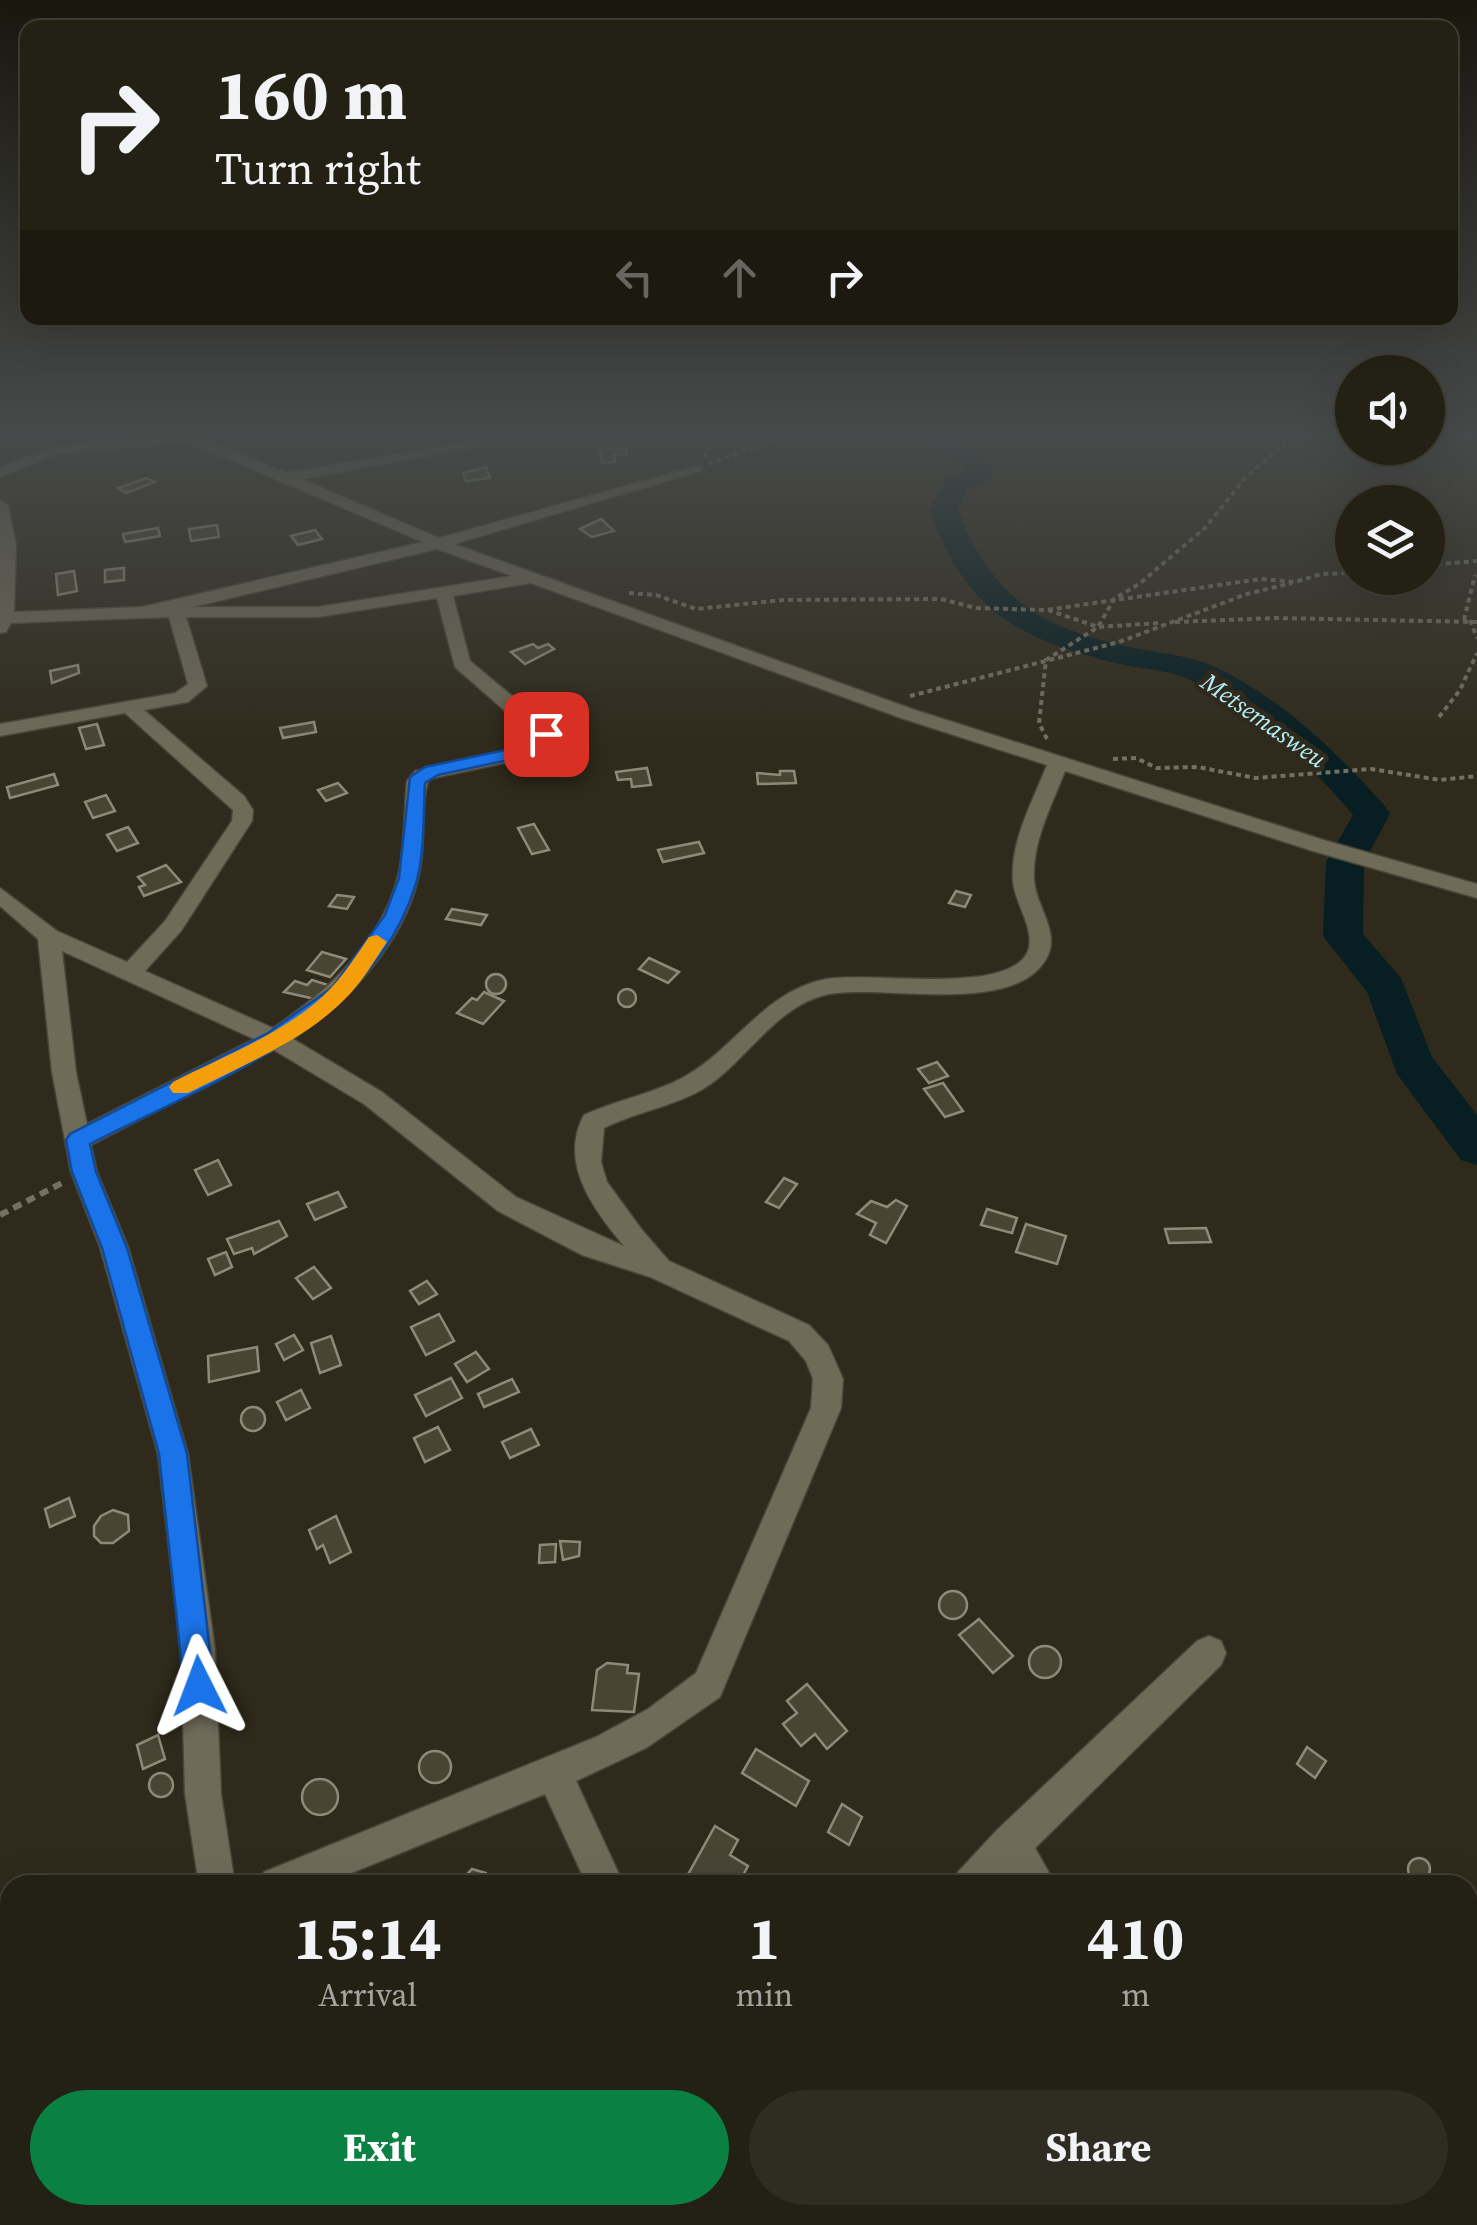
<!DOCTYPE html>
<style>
:root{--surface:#232014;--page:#2f2d22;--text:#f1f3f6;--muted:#a3a3a0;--line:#403e34;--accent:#0b8043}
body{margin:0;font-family:"Source Serif 4",serif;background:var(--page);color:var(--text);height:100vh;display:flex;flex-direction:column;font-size:38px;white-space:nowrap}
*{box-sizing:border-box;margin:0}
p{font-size:32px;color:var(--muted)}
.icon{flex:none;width:55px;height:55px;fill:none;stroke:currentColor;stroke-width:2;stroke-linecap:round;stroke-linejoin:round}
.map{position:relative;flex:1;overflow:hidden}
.drawer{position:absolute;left:0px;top:1875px;width:1478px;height:350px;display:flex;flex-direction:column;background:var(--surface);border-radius:30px 30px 0 0;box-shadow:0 10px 40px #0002,0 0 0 2px var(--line)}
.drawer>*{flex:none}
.hud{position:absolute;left:20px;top:20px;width:1438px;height:305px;border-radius:20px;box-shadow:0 10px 40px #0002,0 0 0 2px var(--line);background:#232014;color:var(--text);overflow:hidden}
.controls{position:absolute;left:1335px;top:355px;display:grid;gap:20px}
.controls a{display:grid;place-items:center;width:110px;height:110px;border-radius:50%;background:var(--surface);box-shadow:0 10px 40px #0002,0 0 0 2px var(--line);font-size:50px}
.pin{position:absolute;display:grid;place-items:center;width:85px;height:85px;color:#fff;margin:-42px;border-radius:20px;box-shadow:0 5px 15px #0006}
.me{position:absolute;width:110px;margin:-55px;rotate:357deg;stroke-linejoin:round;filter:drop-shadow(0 0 8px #0008)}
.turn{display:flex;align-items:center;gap:35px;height:210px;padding:0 30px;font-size:45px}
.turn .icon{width:130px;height:130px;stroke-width:2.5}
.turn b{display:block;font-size:70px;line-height:85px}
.lanes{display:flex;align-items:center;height:95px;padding:0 30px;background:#0003;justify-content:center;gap:50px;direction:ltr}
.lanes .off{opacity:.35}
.eta{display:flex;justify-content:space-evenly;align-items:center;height:170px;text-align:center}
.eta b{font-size:60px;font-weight:700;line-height:70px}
.primary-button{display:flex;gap:20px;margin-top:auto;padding:20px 30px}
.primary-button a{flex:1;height:115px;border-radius:60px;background:var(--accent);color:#fff;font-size:40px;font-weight:700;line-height:115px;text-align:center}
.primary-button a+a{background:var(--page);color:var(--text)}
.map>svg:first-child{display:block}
</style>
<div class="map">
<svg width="1477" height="2225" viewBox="0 0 1477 2225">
<rect width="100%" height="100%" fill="#2f2a1b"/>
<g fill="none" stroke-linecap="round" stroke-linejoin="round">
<!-- river -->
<path fill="#071e22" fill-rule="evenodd" d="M913,438C947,438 981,439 993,476L989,482L968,489L958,509C992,602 1047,631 1140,649C1165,654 1192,656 1215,667C1282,698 1336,752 1385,806L1390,814L1364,862L1363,934L1401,978L1432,1057L1477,1115V1165L1461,1160L1397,1074L1367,992L1323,936L1326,862L1353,815C1308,762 1253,707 1188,679C1167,670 1142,669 1120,664C1021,641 963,610 930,509L947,478L964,472L962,465Z"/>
</g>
<!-- building -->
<g fill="#494434" stroke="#8f8a77" stroke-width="2.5">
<polygon points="626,449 627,455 614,455 615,462 602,463 600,450"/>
<polygon points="486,467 490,478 466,481 463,473"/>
<polygon points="146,478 155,482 126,493 118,488"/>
<polygon points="601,519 614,531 592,537 580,529"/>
<polygon points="217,525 219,537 191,541 189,529"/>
<polygon points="158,528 160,536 125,542 123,534"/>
<polygon points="315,530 322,539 298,545 291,536"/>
<polygon points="124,568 124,580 105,582 105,570"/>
<polygon points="74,571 77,591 58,595 56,574"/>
<polygon points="533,644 538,648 548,644 554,649 525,664 511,652"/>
<polygon points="78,665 79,673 52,683 50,671"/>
<polygon points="314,722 316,732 283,738 280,728"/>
<polygon points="97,724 104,745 86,749 79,728"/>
<polygon points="647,768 651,785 632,787 631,779 618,780 616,772"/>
<polygon points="780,771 794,771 796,783 758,784 757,773 780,775"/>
<polygon points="54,774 58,785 10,798 7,787"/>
<polygon points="338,783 347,793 326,801 318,790"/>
<polygon points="106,795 115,811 93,818 85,802"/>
<polygon points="534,824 549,850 532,854 518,828"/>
<polygon points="128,827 138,843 117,851 107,835"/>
<polygon points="699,842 704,853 663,862 658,850"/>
<polygon points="166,865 181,882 144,896 139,887 145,885 138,877"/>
<polygon points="956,891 971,895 965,907 949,903"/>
<polygon points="337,895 354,897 347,909 329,906"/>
<polygon points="452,909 487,915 481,925 446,919"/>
<polygon points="322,952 346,959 330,977 307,970"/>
<polygon points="649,958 679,972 668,983 639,969"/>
<circle cx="496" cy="984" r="10"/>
<polygon points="312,980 328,985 315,999 284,992 295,981 307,985"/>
<circle cx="627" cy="998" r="9"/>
<polygon points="484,992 504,1001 483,1024 457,1013 472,998 477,1000"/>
<polygon points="937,1062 948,1076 929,1083 918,1069"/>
<polygon points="943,1083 963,1111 945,1117 924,1089"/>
<polygon points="218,1160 231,1185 208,1195 195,1170"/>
<polygon points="784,1178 797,1184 779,1208 766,1202"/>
<polygon points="338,1192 346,1207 315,1220 307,1204"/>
<polygon points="896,1200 907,1206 886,1243 870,1235 876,1223 857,1214 871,1201 887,1207"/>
<polygon points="987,1209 1017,1218 1012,1233 981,1225"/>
<polygon points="279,1221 287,1236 254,1254 252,1248 234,1254 227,1239"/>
<polygon points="1026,1224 1066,1236 1057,1264 1016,1252"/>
<polygon points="1206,1228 1211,1242 1169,1243 1165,1229"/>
<polygon points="226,1252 232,1267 215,1275 208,1259"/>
<polygon points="314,1267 331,1288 313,1299 296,1278"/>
<polygon points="427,1281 437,1294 419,1304 410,1291"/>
<polygon points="439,1314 454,1341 426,1355 411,1327"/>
<polygon points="294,1335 303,1350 284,1360 276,1344"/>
<polygon points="331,1336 341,1365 320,1373 311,1343"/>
<polygon points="257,1347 259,1371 209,1382 208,1356"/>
<polygon points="476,1352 489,1369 467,1382 455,1364"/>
<polygon points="451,1378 462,1398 426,1416 415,1395"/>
<polygon points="512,1379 519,1392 484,1407 478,1394"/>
<polygon points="301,1390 310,1408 286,1420 277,1402"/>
<circle cx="253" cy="1419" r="12"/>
<polygon points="438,1427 450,1450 425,1462 414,1438"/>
<polygon points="531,1429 539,1445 510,1458 502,1442"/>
<polygon points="69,1498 75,1516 50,1527 45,1509"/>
<polygon points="113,1510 128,1515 129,1531 113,1543 101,1543 94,1536 94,1526 101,1516"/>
<polygon points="336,1516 351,1552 330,1563 323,1545 317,1549 309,1530"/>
<polygon points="560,1541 580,1542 579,1556 563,1560"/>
<polygon points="556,1544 555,1562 539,1563 540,1545"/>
<circle cx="953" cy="1605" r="14"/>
<polygon points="979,1619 1013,1656 993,1673 959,1635"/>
<circle cx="1045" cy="1662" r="16"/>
<polygon points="607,1663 628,1665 627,1673 639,1674 634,1712 592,1710 597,1670"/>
<polygon points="807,1684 847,1731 827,1749 815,1734 801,1746 783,1724 797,1713 787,1701"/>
<polygon points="158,1735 165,1759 143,1769 137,1745"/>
<polygon points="1307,1747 1326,1761 1315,1778 1297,1764"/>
<polygon points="756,1749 809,1781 796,1806 742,1773"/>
<circle cx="435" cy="1767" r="16"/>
<circle cx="161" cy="1785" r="12"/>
<circle cx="320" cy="1797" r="18"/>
<polygon points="842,1804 862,1817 849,1845 828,1832"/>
<polygon points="715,1826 738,1840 730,1855 748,1866 738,1885 692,1885 685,1880"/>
<circle cx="1419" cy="1869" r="11"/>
<polygon points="472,1869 486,1873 491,1885 457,1885"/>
<polygon points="148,2215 198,2215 180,2225 150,2225"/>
<polygon points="983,2215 1024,2215 1026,2218 1019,2225 989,2225"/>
<polygon points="1107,2215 1143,2215 1141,2225 1105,2225"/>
</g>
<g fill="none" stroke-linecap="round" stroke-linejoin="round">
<defs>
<g id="minor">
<path d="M134,438H204L286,473L479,440V446L474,447L301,479L439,538L701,465V471L454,544L915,710L1327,841L1477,884V898L1313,851L1065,771C1052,805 1032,842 1034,879C1035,906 1062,933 1046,959C1014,1016 884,984 829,994C775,1005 747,1062 703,1089C672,1107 636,1112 604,1128L601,1162L607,1182L642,1230L669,1261L809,1325L828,1345L843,1379L841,1408L720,1697L646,1748L576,1781L624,1885H587L545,1794L322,1885H259L264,1872L596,1737L648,1709L696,1673L811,1408L813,1379L806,1361L789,1341L650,1277L582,1255L498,1211L364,1104L274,1050L91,1145L97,1172L128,1247L188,1454L215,1650L221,1794L235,1885H199L185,1794L181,1650L158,1454L100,1247L71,1172L52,1072L38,939L0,906V888L57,931L127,962L165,921L232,821L233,810L125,713L0,736V724L175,693L188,684L169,617L11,623L6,632L0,633V500L8,505L16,545L14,612L142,607L423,542L188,442L58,454L0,477V467L55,446ZM437,549L512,576L318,607H193ZM531,583L901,718L1047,765C1033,801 1010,841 1013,881C1014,903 1039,934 1026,955C1000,995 871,971 826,979C764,991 736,1048 684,1077C653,1094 616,1100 584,1115C558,1163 594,1210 624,1246L516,1197L382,1092L293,1039C352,997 410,938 421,863C425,836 420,805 429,779L532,757L557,741L553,730L470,661L453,596ZM437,598L455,667L537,739L519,748L415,771L407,781C404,809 405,838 400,867C386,938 331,989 273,1028L145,971L181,931L252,821L253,810L244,796L144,710L188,702L207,686L186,617H318ZM62,951L254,1039L87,1124L76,1072Z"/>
<polygon points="1209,1636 1221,1641 1226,1653 1221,1665 1035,1848 1056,1885 1016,1885 1009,1874 997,1885 953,1885 958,1872 997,1830 1197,1641"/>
<polygon points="303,2215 345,2215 349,2225 307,2225"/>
<polygon points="646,2215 692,2215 688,2225 642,2225"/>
<polygon points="1238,2215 1283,2215 1287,2225 1242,2225"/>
</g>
</defs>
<!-- minor casing -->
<use href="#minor" stroke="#494539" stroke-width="3"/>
<!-- path-far1 -->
<g stroke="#747063" stroke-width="4" stroke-dasharray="5 4" stroke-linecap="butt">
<polyline points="704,458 713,438"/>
<polyline points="708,464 781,438"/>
<polyline points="1428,565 1477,561"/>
<polyline points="629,593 656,595 696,609 783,600 941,599 976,608 1046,610 1261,579 1295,582 1321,574 1352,573"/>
<polyline points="1048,610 1098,627 1159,623"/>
<polyline points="1464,620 1475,575"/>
<polyline points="1470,620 1477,638"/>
<polyline points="1175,622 1276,618 1477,622"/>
<polyline points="910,696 1119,642 1247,594 1292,583"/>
<polyline points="1439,717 1460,690 1477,653"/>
<polyline points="1047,739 1039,723 1046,660 1098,627 1114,599 1139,584 1206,527 1245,478 1291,438"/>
<polyline points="1113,759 1136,758 1157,768 1198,767 1255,778 1371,769 1440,780 1477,776"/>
</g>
<!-- path -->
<polyline stroke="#747063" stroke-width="6" stroke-dasharray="9 6" stroke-linecap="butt" points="0,1215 64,1182"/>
<!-- minor -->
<use href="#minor" fill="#706b59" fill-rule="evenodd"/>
</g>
<!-- sky -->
<linearGradient id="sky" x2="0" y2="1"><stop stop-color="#1a170f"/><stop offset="0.58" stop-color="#474a4a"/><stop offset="1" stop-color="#474a4a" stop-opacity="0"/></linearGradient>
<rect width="1477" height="750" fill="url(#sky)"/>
<!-- route -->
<path fill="#1a73e8" stroke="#114b97" stroke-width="2.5" d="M546,729L552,730L556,741L546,752L438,775L425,783C423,815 425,853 416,883C374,1026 210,1082 90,1144L96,1172L127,1248L187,1454L214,1686L210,1697L199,1701L188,1697L184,1686L159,1454L102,1248L72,1172L66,1140L70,1134L268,1033L333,987L385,915L399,878L410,777L425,767L534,744L539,730Z"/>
<!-- slow -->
<path fill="#f59e0b" d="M377,935L387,942C374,961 361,984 344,1000C302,1042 241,1066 188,1093H173L169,1087L173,1082C225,1055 291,1031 332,987C346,972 357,954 369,937Z"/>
<g text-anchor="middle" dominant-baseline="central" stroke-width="10" stroke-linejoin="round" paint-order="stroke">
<!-- far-water labels -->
<g font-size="25" font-style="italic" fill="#b2effb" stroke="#2f2a1b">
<text transform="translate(1264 720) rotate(35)">Metsemasweu</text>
</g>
</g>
</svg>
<div class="controls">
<a><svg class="icon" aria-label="sound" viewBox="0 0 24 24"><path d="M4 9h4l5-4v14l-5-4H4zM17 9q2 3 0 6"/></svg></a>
<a><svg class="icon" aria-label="layers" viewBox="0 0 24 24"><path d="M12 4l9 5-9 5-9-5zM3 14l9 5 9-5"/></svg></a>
</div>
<div class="pin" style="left:546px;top:734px;background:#d93025"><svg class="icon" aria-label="arrive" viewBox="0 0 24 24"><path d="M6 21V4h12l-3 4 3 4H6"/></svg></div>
<svg class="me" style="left:199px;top:1686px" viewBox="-20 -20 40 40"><path d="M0-17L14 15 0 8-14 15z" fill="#1a73e8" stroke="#fff" stroke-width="4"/></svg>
<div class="hud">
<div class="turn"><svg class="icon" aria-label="right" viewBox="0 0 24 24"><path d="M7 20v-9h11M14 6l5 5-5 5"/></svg><div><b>160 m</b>Turn right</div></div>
<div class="lanes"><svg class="icon off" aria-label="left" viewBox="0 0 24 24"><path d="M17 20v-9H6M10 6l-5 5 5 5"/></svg><svg class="icon off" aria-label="ahead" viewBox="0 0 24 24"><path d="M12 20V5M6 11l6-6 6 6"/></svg><svg class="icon" aria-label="right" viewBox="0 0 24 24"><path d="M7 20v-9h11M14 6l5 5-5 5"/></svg></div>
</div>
<section class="drawer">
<div class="eta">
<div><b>15:14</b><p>Arrival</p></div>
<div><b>1</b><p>min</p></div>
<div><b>410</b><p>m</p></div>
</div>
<div class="primary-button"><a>Exit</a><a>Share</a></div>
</section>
</div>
